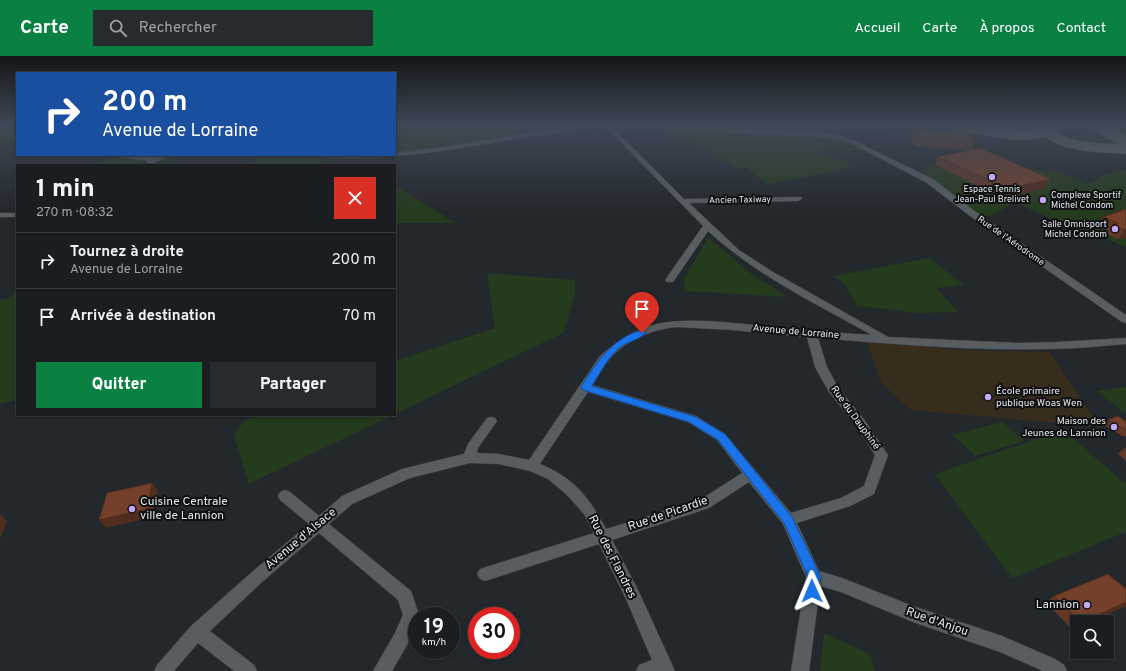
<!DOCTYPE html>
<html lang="fr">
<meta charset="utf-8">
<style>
:root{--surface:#1a1e21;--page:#272b2e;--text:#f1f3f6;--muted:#9fa2a5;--line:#383c3f;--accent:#0b8043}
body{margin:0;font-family:Overpass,sans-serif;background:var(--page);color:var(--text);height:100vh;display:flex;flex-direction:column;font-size:15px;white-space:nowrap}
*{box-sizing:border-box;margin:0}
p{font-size:13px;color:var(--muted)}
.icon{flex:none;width:22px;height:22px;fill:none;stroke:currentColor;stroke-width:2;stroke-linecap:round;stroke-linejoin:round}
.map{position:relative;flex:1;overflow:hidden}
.panel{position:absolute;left:16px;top:108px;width:380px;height:252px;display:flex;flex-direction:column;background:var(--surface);border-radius:0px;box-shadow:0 2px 6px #0003,0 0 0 1px var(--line)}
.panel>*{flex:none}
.banner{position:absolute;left:16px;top:16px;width:380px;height:84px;border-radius:0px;box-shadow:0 2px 6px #0003,0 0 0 1px var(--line);background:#1a4fa0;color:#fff;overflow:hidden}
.tools{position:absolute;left:1070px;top:559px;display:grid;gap:8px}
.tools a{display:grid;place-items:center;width:44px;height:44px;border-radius:0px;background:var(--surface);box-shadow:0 2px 6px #0003,0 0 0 1px var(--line);font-size:20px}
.speed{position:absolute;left:408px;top:551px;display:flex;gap:8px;font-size:20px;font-weight:700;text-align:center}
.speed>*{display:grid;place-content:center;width:52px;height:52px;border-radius:50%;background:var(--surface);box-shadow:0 2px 6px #0003,0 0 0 1px var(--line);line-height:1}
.speed small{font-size:10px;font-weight:400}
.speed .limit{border:6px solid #d22;background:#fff;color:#111}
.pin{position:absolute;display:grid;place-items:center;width:34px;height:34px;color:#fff;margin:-41px -17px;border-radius:50% 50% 50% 0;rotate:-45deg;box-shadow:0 0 4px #0007}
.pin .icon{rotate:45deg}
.me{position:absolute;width:44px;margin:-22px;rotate:359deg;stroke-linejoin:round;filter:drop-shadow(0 0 3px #0008)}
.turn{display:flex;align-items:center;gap:14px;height:84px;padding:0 20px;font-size:18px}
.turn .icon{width:52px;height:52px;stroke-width:2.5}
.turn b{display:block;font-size:28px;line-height:34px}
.round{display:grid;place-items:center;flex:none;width:42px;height:42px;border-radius:0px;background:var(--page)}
.headline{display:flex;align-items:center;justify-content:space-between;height:68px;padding:0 20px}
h1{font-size:24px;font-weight:800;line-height:30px}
.primary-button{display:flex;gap:8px;margin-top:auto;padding:8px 20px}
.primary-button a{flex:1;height:46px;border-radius:0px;background:var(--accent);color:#fff;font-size:16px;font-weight:800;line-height:46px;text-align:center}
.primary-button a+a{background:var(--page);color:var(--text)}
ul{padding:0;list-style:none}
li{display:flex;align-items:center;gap:12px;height:56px;padding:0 20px;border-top:1px solid var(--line)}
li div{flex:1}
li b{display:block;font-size:15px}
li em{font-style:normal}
header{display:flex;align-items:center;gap:24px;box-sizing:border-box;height:56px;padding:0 20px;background:var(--accent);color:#fff}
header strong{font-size:19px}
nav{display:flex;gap:22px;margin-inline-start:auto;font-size:14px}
.search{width:280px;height:36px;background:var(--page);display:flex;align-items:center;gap:10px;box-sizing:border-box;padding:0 14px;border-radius:0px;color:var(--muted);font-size:15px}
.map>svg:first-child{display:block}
</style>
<header>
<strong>Carte</strong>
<div class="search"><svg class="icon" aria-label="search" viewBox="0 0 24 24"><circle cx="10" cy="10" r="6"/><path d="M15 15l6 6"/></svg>Rechercher</div>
<nav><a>Accueil</a><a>Carte</a><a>À propos</a><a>Contact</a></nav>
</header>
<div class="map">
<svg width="1126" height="615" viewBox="0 0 1126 615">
<rect width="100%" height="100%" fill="#23282c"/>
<!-- education -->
<polygon fill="#372d1d" points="867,286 961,294 1050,296 1100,371 911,354 882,328"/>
<!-- green -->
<g fill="#253b1d">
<polygon points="0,69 17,69 17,87 0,88"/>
<polygon points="429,69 569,69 439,91 395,97 395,74"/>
<polygon points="659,69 881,69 887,78 846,75 836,77"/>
<polygon points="967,69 1039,69 1035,75 1018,77"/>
<path d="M1090,69L1103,76L1087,77L1089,79L1106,78L1125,89C1116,93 1079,86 1068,83L1061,81L1085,80L1078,76L1054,78L1051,75L1049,69Z"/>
<polygon points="1126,69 1126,84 1100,69"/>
<polygon points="666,74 819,81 846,85 867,94 822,95 853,110 827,117 767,128 745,111 739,113"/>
<polygon points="112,99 182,99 163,107 146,105 139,109 88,109 100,106 113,101"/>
<polygon points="258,99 290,99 327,103 320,109 251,109"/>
<polygon points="976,100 1010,113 1037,113 1044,116 1055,115 1087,128 1105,119 1126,113 1126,191 1104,182 1101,184 1053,164 1015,146 992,159 982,161 920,114 924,111"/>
<polygon points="395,129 455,167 395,167"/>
<polygon points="708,181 754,220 788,241 685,235 684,223"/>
<polygon points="929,202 964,229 936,232 958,256 914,257 896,254 857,250 846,230 834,220"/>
<polygon points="487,217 575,224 575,239 563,277 395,358 395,305 495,272"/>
<polygon points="17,230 17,344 0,348 0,244 10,242"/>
<polygon points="1126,331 1126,358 1097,335"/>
<polygon points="257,359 393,359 249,428 234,379 245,364"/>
<polygon points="1002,366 1024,385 975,400 953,379"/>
<polygon points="1063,374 1126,428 1126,476 1012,522 935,418"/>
<polygon points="824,577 870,598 875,615 820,615"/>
</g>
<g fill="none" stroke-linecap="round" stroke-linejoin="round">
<!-- taxiway -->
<path fill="#6c7074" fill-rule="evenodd" d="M945,69H982L1019,75L1035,74L1037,69H1051C1062,87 1099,87 1118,88L1090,72L1088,69H1107L1126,80V98C1099,96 1068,97 1045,81C1015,89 982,78 952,73L947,72Z"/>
<defs>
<g id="minor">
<path d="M575,69H592C581,75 548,78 535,80C464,91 394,106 323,101L320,99H395V97L443,91Z"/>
<path d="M604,69H662L824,77L838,79L855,85L933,123L976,156L1126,259V267L1122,266L970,160L927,127L851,87L837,83L824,81L612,71L684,143L801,141L802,143L798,145L689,147L739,194L773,216L888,281L1018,287L1057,286L1126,282V288C1100,290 1073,293 1047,293C970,295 894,288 818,282L827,311L839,333L863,362L888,399L874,438L850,450L797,467L819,515L842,522L913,550L1002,580L1055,603L1064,609L1067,615H1043L1000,596L913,566L841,536L820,530L809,615H791L806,521L783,468L749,426L709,452L612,484L638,534L675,615H636L639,609L652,604L626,543L599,488L485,525L480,523L477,518L480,513L594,477L584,458L566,438L548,423L530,415L499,408L470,407L410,422L352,448L329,468L411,535L419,559L417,560V564L407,589L392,615H373L395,577L403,559L398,544L319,477L262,526L210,575L254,609L257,615H234L198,587L174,615H154L157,609L191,570L252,516L309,468L280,444L278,440L280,436L285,434L290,436L319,460L342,440L402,413L464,398L468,388L487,362L491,361L495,362L497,365L478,392L477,397L499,398L529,404L600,300C617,285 635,273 657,268C688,261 732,267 764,270C800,274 836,277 872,279C816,248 756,219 708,175L673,226H667L665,224L703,170ZM677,271L732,274L807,281L815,311L829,336L855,368L875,399L864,430L841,442L791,457L725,378L696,360L592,329C598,321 602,312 608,305C624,285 651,273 677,271ZM588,336L688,366L717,384L742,417L700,444L606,473C589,441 574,422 540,408Z"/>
<polygon points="118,99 135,99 155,102 161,99 170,99 149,109 146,107 148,105 121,101"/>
<rect x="0" y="157" width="17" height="4"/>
</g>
</defs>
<!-- minor casing -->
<use href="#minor" stroke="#404448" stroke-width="1"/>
<!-- minor -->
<use href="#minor" fill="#585d62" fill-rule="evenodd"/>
</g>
<!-- wall -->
<g fill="#643726">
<polygon points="913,73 975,86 972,94 1051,123 1046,132 1003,142 935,109 938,101 971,94 915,90 910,80"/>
<polygon points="1126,153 1126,182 1118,183 1106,178 1109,175 1098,170 1103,161"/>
<polygon points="1108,364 1126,366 1126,380 1122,380 1104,369"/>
<polygon points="1126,392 1126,405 1118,398 1123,393"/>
<polygon points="1126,533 1126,550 1091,566 1077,566 1077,572 1073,574 1046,547 1054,540"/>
</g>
<!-- shaded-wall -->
<g fill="#512d1f">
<polygon points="1051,123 1046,132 1003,142 1007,133"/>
<polygon points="1124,174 1126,174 1126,182 1118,183"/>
<polygon points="152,427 158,435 152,461 106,472 99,464"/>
<polygon points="0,458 7,465 0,483"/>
<polygon points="1126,546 1126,550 1091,566 1083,566"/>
</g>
<!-- building -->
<g fill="#74402c" stroke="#512d1f">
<polygon points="913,73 967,76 975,86 918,82"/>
<polygon points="980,92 1051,123 1007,133 938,101"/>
<polygon points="1126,153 1126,174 1124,174 1112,169 1118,167 1103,161"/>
<polygon points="1118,360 1126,366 1126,374 1108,364"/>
<polygon points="1126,392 1126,396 1123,393"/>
<polygon points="152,427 147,453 99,464 107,437"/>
<polygon points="1108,518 1126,533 1126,546 1083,566 1080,566 1054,540"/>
</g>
<!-- sky -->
<linearGradient id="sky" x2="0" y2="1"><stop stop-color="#131618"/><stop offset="0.44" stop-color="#3f4856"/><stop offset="1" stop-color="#3f4856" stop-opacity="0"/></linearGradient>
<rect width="1126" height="156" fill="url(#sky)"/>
<!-- route -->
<path fill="#1a73e8" stroke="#114b97" d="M642,274L645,275L646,277C639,284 626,286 618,293C607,303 600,317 592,330L696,361L725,378L792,461L821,521L817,539L812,541L808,539L806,535L808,521L784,467L718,384L689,366L583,334L581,331C596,307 612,282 642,274Z"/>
<!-- markers -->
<g fill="#c1a8f3" stroke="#0e1012" stroke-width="1.5">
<circle cx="992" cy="121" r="4"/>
<circle cx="1043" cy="144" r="4"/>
<circle cx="1115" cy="173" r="4"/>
<circle cx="988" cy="341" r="4"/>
<circle cx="1114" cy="371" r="4"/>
<circle cx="132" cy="453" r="4"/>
<circle cx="1087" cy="549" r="4"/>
</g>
<g text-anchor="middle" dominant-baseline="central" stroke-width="4" stroke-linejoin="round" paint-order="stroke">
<!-- far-poi labels -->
<g font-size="9" fill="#e6e9ec" stroke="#0e1012">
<text x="992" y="133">Espace Tennis<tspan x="992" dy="10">Jean-Paul Brelivet</tspan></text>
<text x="1051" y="139" text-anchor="start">Complexe Sportif<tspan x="1051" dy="10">Michel Condom</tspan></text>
<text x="1107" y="168" text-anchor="end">Salle Omnisport<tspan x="1107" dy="10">Michel Condom</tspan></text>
</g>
<!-- far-street labels -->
<g font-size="9" fill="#e6e9ec" stroke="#0e1012">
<text transform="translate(740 144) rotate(-1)">Ancien Taxiway</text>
<text transform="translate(1011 185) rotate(35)">Rue de l'Aérodrome</text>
</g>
<!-- street labels -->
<g font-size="10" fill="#e6e9ec" stroke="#0e1012">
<text transform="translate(796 276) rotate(5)">Avenue de Lorraine</text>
<text transform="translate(855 362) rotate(54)">Rue du Dauphiné</text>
</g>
<!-- poi labels -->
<g font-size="10" fill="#e6e9ec" stroke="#0e1012" text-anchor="start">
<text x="996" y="335">École primaire<tspan x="996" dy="12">publique Woas Wen</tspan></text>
<text x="1106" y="365" text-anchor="end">Maison des<tspan x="1106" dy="12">Jeunes de Lannion</tspan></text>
</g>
<!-- near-poi labels -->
<g font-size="12" fill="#e6e9ec" stroke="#0e1012" text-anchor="start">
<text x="140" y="446">Cuisine Centrale<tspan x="140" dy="14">ville de Lannion</tspan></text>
<text x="1079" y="549" text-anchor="end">Lannion</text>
</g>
<!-- near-street labels -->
<g font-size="12" fill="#e6e9ec" stroke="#0e1012">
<text transform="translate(668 458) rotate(-19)">Rue de Picardie</text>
<text transform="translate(301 483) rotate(-40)">Avenue d'Alsace</text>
<text transform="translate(612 501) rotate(63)">Rue des Flandres</text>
<text transform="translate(937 566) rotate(19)">Rue d'Anjou</text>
</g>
</g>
</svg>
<div class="tools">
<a><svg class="icon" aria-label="search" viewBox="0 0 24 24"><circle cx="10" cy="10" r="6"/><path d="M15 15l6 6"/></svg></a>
</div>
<div class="speed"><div>19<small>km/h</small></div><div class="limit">30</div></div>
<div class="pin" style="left:642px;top:277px;background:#d93025"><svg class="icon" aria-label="arrive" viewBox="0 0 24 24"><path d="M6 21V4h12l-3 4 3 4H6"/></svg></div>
<svg class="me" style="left:812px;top:535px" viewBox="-20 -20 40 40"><path d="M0-17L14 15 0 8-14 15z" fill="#1a73e8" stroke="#fff" stroke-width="4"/></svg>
<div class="banner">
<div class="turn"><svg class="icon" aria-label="right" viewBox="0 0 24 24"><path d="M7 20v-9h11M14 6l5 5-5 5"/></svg><div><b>200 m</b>Avenue de Lorraine</div></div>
</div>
<section class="panel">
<div class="headline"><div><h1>1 min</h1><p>270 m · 08:32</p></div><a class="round" style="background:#d93025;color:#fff"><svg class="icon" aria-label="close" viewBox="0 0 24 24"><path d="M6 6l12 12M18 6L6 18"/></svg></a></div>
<ul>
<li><svg class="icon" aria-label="right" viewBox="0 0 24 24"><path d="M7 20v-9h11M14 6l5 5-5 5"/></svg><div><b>Tournez à droite</b><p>Avenue de Lorraine</p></div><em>200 m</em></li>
<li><svg class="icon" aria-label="arrive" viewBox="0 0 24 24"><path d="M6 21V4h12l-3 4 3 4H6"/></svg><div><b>Arrivée à destination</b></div><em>70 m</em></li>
</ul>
<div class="primary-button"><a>Quitter</a><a>Partager</a></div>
</section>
</div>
